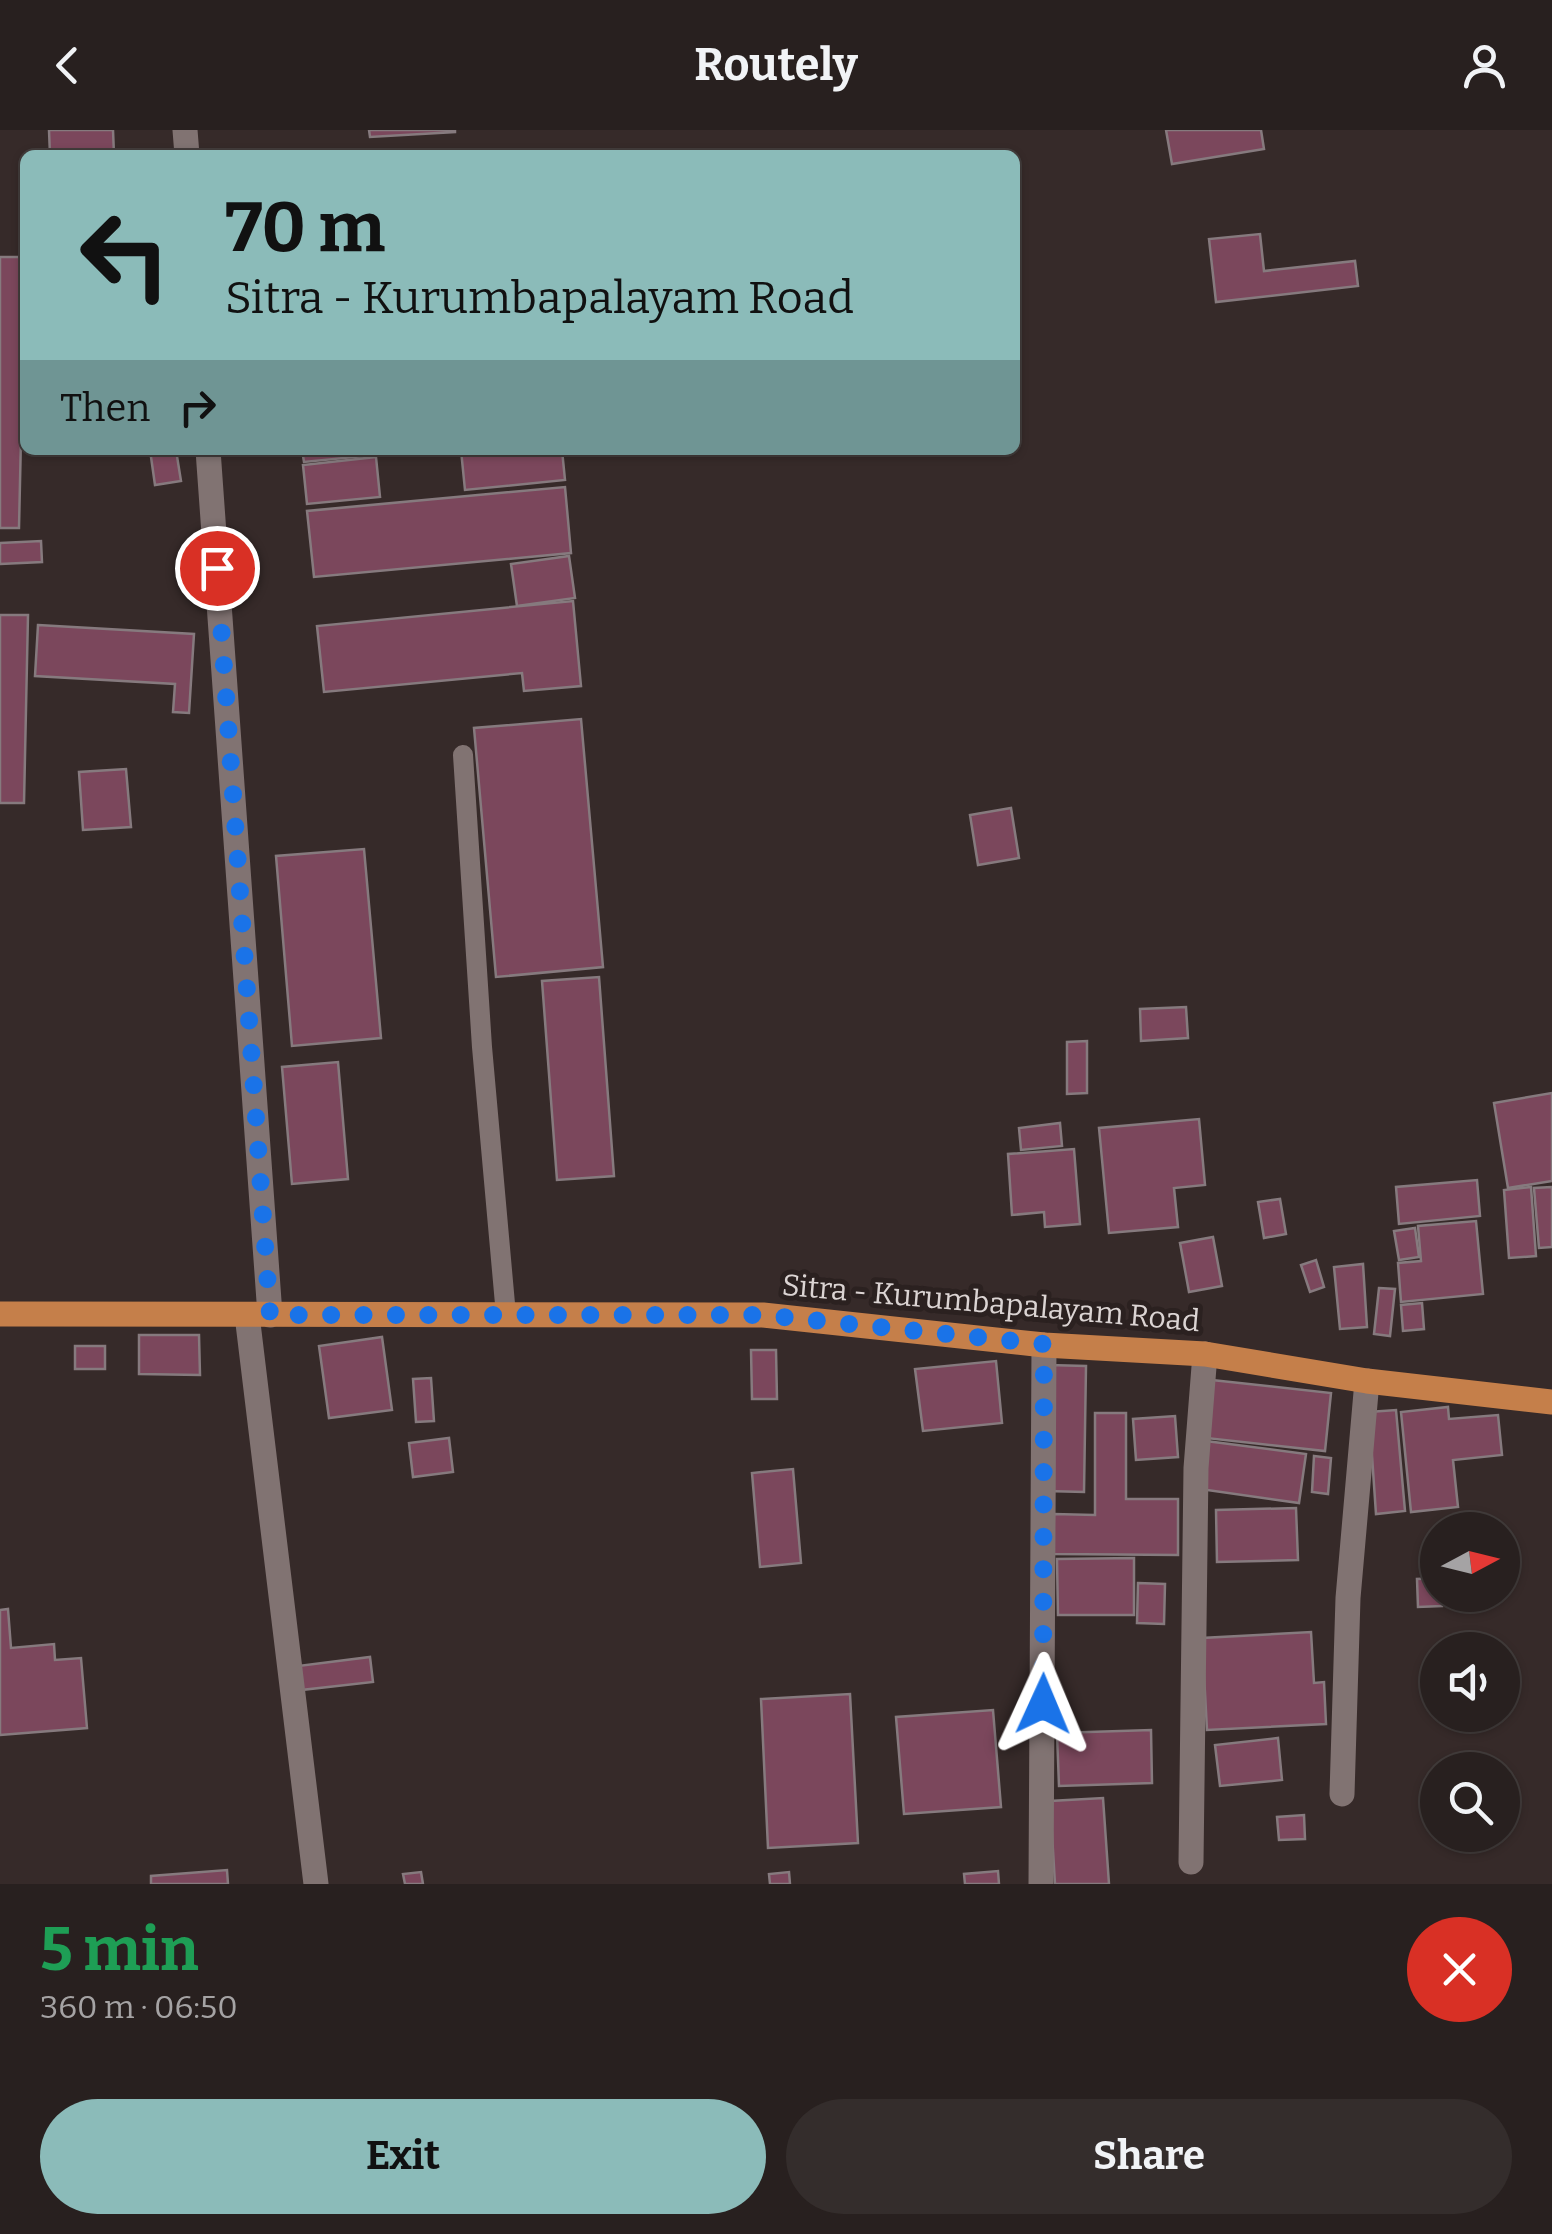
<!DOCTYPE html>
<meta charset="utf-8">
<style>
:root{--surface:#28201f;--page:#342d2c;--text:#f1f3f6;--muted:#a5a3a4;--line:#443e3d;--accent:#8bbbb9}
body{margin:0;font-family:Bitter,serif;background:var(--page);color:var(--text);height:100vh;display:flex;flex-direction:column;font-size:38px;white-space:nowrap}
*{box-sizing:border-box;margin:0}
p{font-size:32px;color:var(--muted)}
.icon{flex:none;width:55px;height:55px;fill:none;stroke:currentColor;stroke-width:2;stroke-linecap:round;stroke-linejoin:round}
.map{position:relative;height:1754px;overflow:hidden}
.sheet{display:flex;flex-direction:column;background:var(--surface);flex:1}
.sheet>*{flex:none}
.top-card{position:absolute;left:20px;top:20px;width:1000px;height:305px;border-radius:15px;box-shadow:0 2px 8px #0004,0 0 0 2px var(--line);background:#8bbbb9;color:#111;overflow:hidden}
.needle{width:65px;rotate:83deg}
.buttons{position:absolute;left:1420px;top:1382px;display:grid;gap:20px}
.buttons a{display:grid;place-items:center;width:100px;height:100px;border-radius:50%;background:var(--surface);box-shadow:0 2px 8px #0004,0 0 0 2px var(--line);font-size:50px}
.pin{position:absolute;display:grid;place-items:center;width:85px;height:85px;color:#fff;margin:-42px;border:5px solid #fff;border-radius:50%;box-shadow:0 2px 10px #0007}
.me{position:absolute;width:110px;margin:-55px;rotate:1deg;stroke-linejoin:round;filter:drop-shadow(0 0 8px #0008)}
.turn{display:flex;align-items:center;gap:35px;height:210px;padding:0 40px;font-size:45px}
.turn .icon{width:130px;height:130px;stroke-width:2.5}
.turn b{display:block;font-size:70px;line-height:85px}
.then{display:flex;align-items:center;height:95px;padding:0 40px;background:#0003;gap:20px;font-size:38px}
.round{display:grid;place-items:center;flex:none;width:105px;height:105px;border-radius:52px;background:var(--page)}
.overview{display:flex;align-items:center;justify-content:space-between;height:170px;padding:0 40px}
h1{font-size:60px;font-weight:700;line-height:75px;color:#1e9e55}
.action{display:flex;gap:20px;margin-top:auto;padding:20px 40px}
.action a{flex:1;height:115px;border-radius:60px;background:var(--accent);color:#111;font-size:40px;font-weight:700;line-height:115px;text-align:center}
.action a+a{background:var(--page);color:var(--text)}
header{display:flex;justify-content:space-between;align-items:center;height:130px;padding:0 40px;background:var(--surface);font-size:45px;font-weight:700}
.map>svg:first-child{display:block}
</style>
<header><svg class="icon" aria-label="back" viewBox="0 0 24 24"><path d="M15 5l-7 7 7 7"/></svg>Routely<svg class="icon" aria-label="person" viewBox="0 0 24 24"><circle cx="12" cy="8" r="4"/><path d="M4 21q1-7 8-7t8 7"/></svg></header>
<div class="map">
<svg width="1552" height="1754" viewBox="0 0 1552 1754">
<rect width="100%" height="100%" fill="#362a29"/>
<!-- building -->
<g fill="#7b475c" stroke="#867a7e" stroke-width="2.5">
<polygon points="49,0 113,0 114,25 50,25"/>
<polygon points="369,0 455,0 455,2 370,7"/>
<polygon points="1166,0 1261,0 1264,19 1172,34"/>
<polygon points="1260,104 1264,141 1355,131 1358,156 1216,172 1209,109"/>
<polygon points="0,127 25,127 19,398 0,398"/>
<polygon points="150,320 176,320 181,351 155,355"/>
<polygon points="302,320 425,320 304,332"/>
<polygon points="461,320 562,320 565,350 465,360"/>
<polygon points="376,327 380,367 307,374 303,335"/>
<polygon points="565,357 571,423 314,447 307,381"/>
<polygon points="41,411 42,432 0,434 0,413"/>
<polygon points="569,426 575,468 517,476 511,434"/>
<polygon points="573,471 581,556 524,561 522,543 324,562 317,496"/>
<polygon points="0,485 28,485 24,673 0,673"/>
<polygon points="38,495 194,504 189,583 173,582 175,554 35,546"/>
<polygon points="581,589 603,837 496,847 474,598"/>
<polygon points="126,639 131,697 83,700 79,642"/>
<polygon points="1011,678 1019,728 978,735 970,685"/>
<polygon points="364,719 381,908 292,916 276,726"/>
<polygon points="599,847 614,1046 557,1050 542,851"/>
<polygon points="1186,877 1188,908 1141,911 1140,879"/>
<polygon points="1087,911 1087,963 1067,964 1067,912"/>
<polygon points="338,932 348,1049 292,1054 282,937"/>
<polygon points="1552,963 1552,1051 1508,1058 1494,973"/>
<polygon points="1199,989 1205,1055 1174,1058 1178,1097 1109,1103 1099,998"/>
<polygon points="1060,993 1062,1016 1021,1020 1019,998"/>
<polygon points="1074,1019 1080,1094 1045,1097 1044,1082 1012,1085 1008,1024"/>
<polygon points="1477,1050 1480,1086 1399,1094 1396,1057"/>
<polygon points="1531,1057 1536,1126 1509,1128 1504,1060"/>
<polygon points="1552,1057 1552,1117 1539,1118 1534,1058"/>
<polygon points="1280,1069 1286,1104 1264,1108 1258,1072"/>
<polygon points="1476,1091 1483,1164 1401,1172 1398,1133 1421,1131 1418,1096"/>
<polygon points="1415,1098 1419,1127 1399,1130 1394,1101"/>
<polygon points="1213,1107 1222,1156 1189,1162 1180,1113"/>
<polygon points="1316,1130 1324,1157 1310,1162 1301,1135"/>
<polygon points="1363,1134 1367,1197 1340,1199 1334,1137"/>
<polygon points="1379,1158 1395,1159 1390,1206 1374,1204"/>
<polygon points="1422,1173 1424,1199 1403,1201 1401,1175"/>
<polygon points="139,1205 199,1205 200,1245 139,1244"/>
<polygon points="382,1207 392,1280 329,1288 319,1216"/>
<rect x="75" y="1216" width="30" height="23"/>
<polygon points="751,1220 776,1220 777,1269 752,1269"/>
<polygon points="996,1231 1002,1293 923,1301 915,1239"/>
<polygon points="1048,1235 1086,1236 1084,1362 1046,1361"/>
<polygon points="431,1248 434,1291 416,1292 413,1249"/>
<polygon points="1212,1250 1331,1263 1325,1321 1206,1308"/>
<polygon points="1448,1277 1449,1289 1498,1285 1502,1325 1453,1330 1458,1377 1411,1382 1401,1282"/>
<polygon points="1396,1280 1405,1381 1376,1384 1369,1282"/>
<polygon points="1095,1283 1126,1283 1126,1369 1178,1369 1178,1425 1053,1424 1054,1384 1095,1385"/>
<polygon points="1175,1286 1178,1327 1136,1330 1133,1289"/>
<polygon points="449,1308 453,1342 413,1347 409,1313"/>
<polygon points="1206,1311 1306,1324 1299,1373 1200,1359"/>
<polygon points="1314,1326 1331,1328 1328,1364 1312,1362"/>
<polygon points="793,1339 801,1433 760,1437 752,1343"/>
<polygon points="1296,1378 1298,1430 1217,1432 1216,1380"/>
<polygon points="1134,1428 1134,1485 1058,1485 1057,1429"/>
<polygon points="1438,1448 1438,1465 1442,1465 1442,1476 1418,1477 1417,1449"/>
<polygon points="1138,1453 1165,1454 1164,1494 1137,1493"/>
<polygon points="8,1479 11,1518 54,1514 55,1530 81,1528 87,1598 0,1605 0,1480"/>
<polygon points="1311,1502 1314,1553 1324,1552 1326,1594 1207,1600 1202,1508"/>
<polygon points="370,1527 373,1552 301,1560 298,1536"/>
<polygon points="850,1564 858,1713 768,1718 761,1569"/>
<polygon points="993,1580 1001,1677 904,1684 896,1587"/>
<polygon points="1151,1600 1152,1653 1059,1656 1057,1603"/>
<polygon points="1278,1608 1282,1650 1220,1656 1215,1615"/>
<polygon points="1103,1668 1109,1754 1055,1754 1050,1671"/>
<polygon points="1304,1685 1305,1709 1279,1710 1277,1687"/>
<polygon points="227,1740 228,1754 151,1754 151,1746"/>
<polygon points="998,1741 999,1754 965,1754 964,1744"/>
<polygon points="421,1742 423,1754 405,1754 403,1744"/>
<polygon points="789,1742 790,1754 770,1754 769,1744"/>
</g>
<g fill="none" stroke-linecap="round" stroke-linejoin="round">
<!-- service -->
<polyline stroke="#817372" stroke-width="20" points="463,625 482,917 506,1185"/>
<!-- minor -->
<g stroke="#817372" stroke-width="25">
<polyline points="185,0 187,25"/>
<polyline points="208,320 270,1185"/>
<polyline points="247,1185 316,1754"/>
<polyline points="1342,1664 1348,1468 1367,1251"/>
<polyline points="1191,1732 1196,1338 1205,1224"/>
<polyline points="1041,1754 1044,1215"/>
</g>
<!-- primary -->
<polyline stroke="#c57f4a" stroke-width="25" points="0,1184 763,1185 1044,1215 1205,1224 1367,1251 1552,1272"/>
</g>
<g fill="none" stroke-linecap="round" stroke-linejoin="round">
<!-- route -->
<polyline stroke="#1a73e8" stroke-width="18" stroke-dasharray="0 32.4" points="217,438 270,1185 763,1185 1044,1214 1043,1574"/>
</g>
<g text-anchor="middle" dominant-baseline="central" stroke-width="10" stroke-linejoin="round" paint-order="stroke">
<!-- street labels -->
<g font-size="30" fill="#dbd4d3" stroke="#2b2120">
<text transform="translate(991 1173) rotate(5)">Sitra - Kurumbapalayam Road</text>
</g>
</g>
</svg>
<div class="buttons">
<a><svg class="needle" viewBox="-14 -14 28 28"><path d="M0-13l5 13h-10z" fill="#e53935"/><path d="M0 13l5-13h-10z" fill="#a5a3a4"/></svg></a>
<a><svg class="icon" aria-label="sound" viewBox="0 0 24 24"><path d="M4 9h4l5-4v14l-5-4H4zM17 9q2 3 0 6"/></svg></a>
<a><svg class="icon" aria-label="search" viewBox="0 0 24 24"><circle cx="10" cy="10" r="6"/><path d="M15 15l6 6"/></svg></a>
</div>
<div class="pin" style="left:217px;top:438px;background:#d93025"><svg class="icon" aria-label="arrive" viewBox="0 0 24 24"><path d="M6 21V4h12l-3 4 3 4H6"/></svg></div>
<svg class="me" style="left:1043px;top:1574px" viewBox="-20 -20 40 40"><path d="M0-17L14 15 0 8-14 15z" fill="#1a73e8" stroke="#fff" stroke-width="4"/></svg>
<div class="top-card">
<div class="turn"><svg class="icon" aria-label="left" viewBox="0 0 24 24"><path d="M17 20v-9H6M10 6l-5 5 5 5"/></svg><div><b>70 m</b>Sitra - Kurumbapalayam Road</div></div>
<div class="then">Then<svg class="icon" aria-label="right" viewBox="0 0 24 24"><path d="M7 20v-9h11M14 6l5 5-5 5"/></svg></div>
</div>
</div>
<section class="sheet">
<div class="overview"><div><h1>5 min</h1><p>360 m · 06:50</p></div><a class="round" style="background:#d93025;color:#fff"><svg class="icon" aria-label="close" viewBox="0 0 24 24"><path d="M6 6l12 12M18 6L6 18"/></svg></a></div>
<div class="action"><a>Exit</a><a>Share</a></div>
</section>
